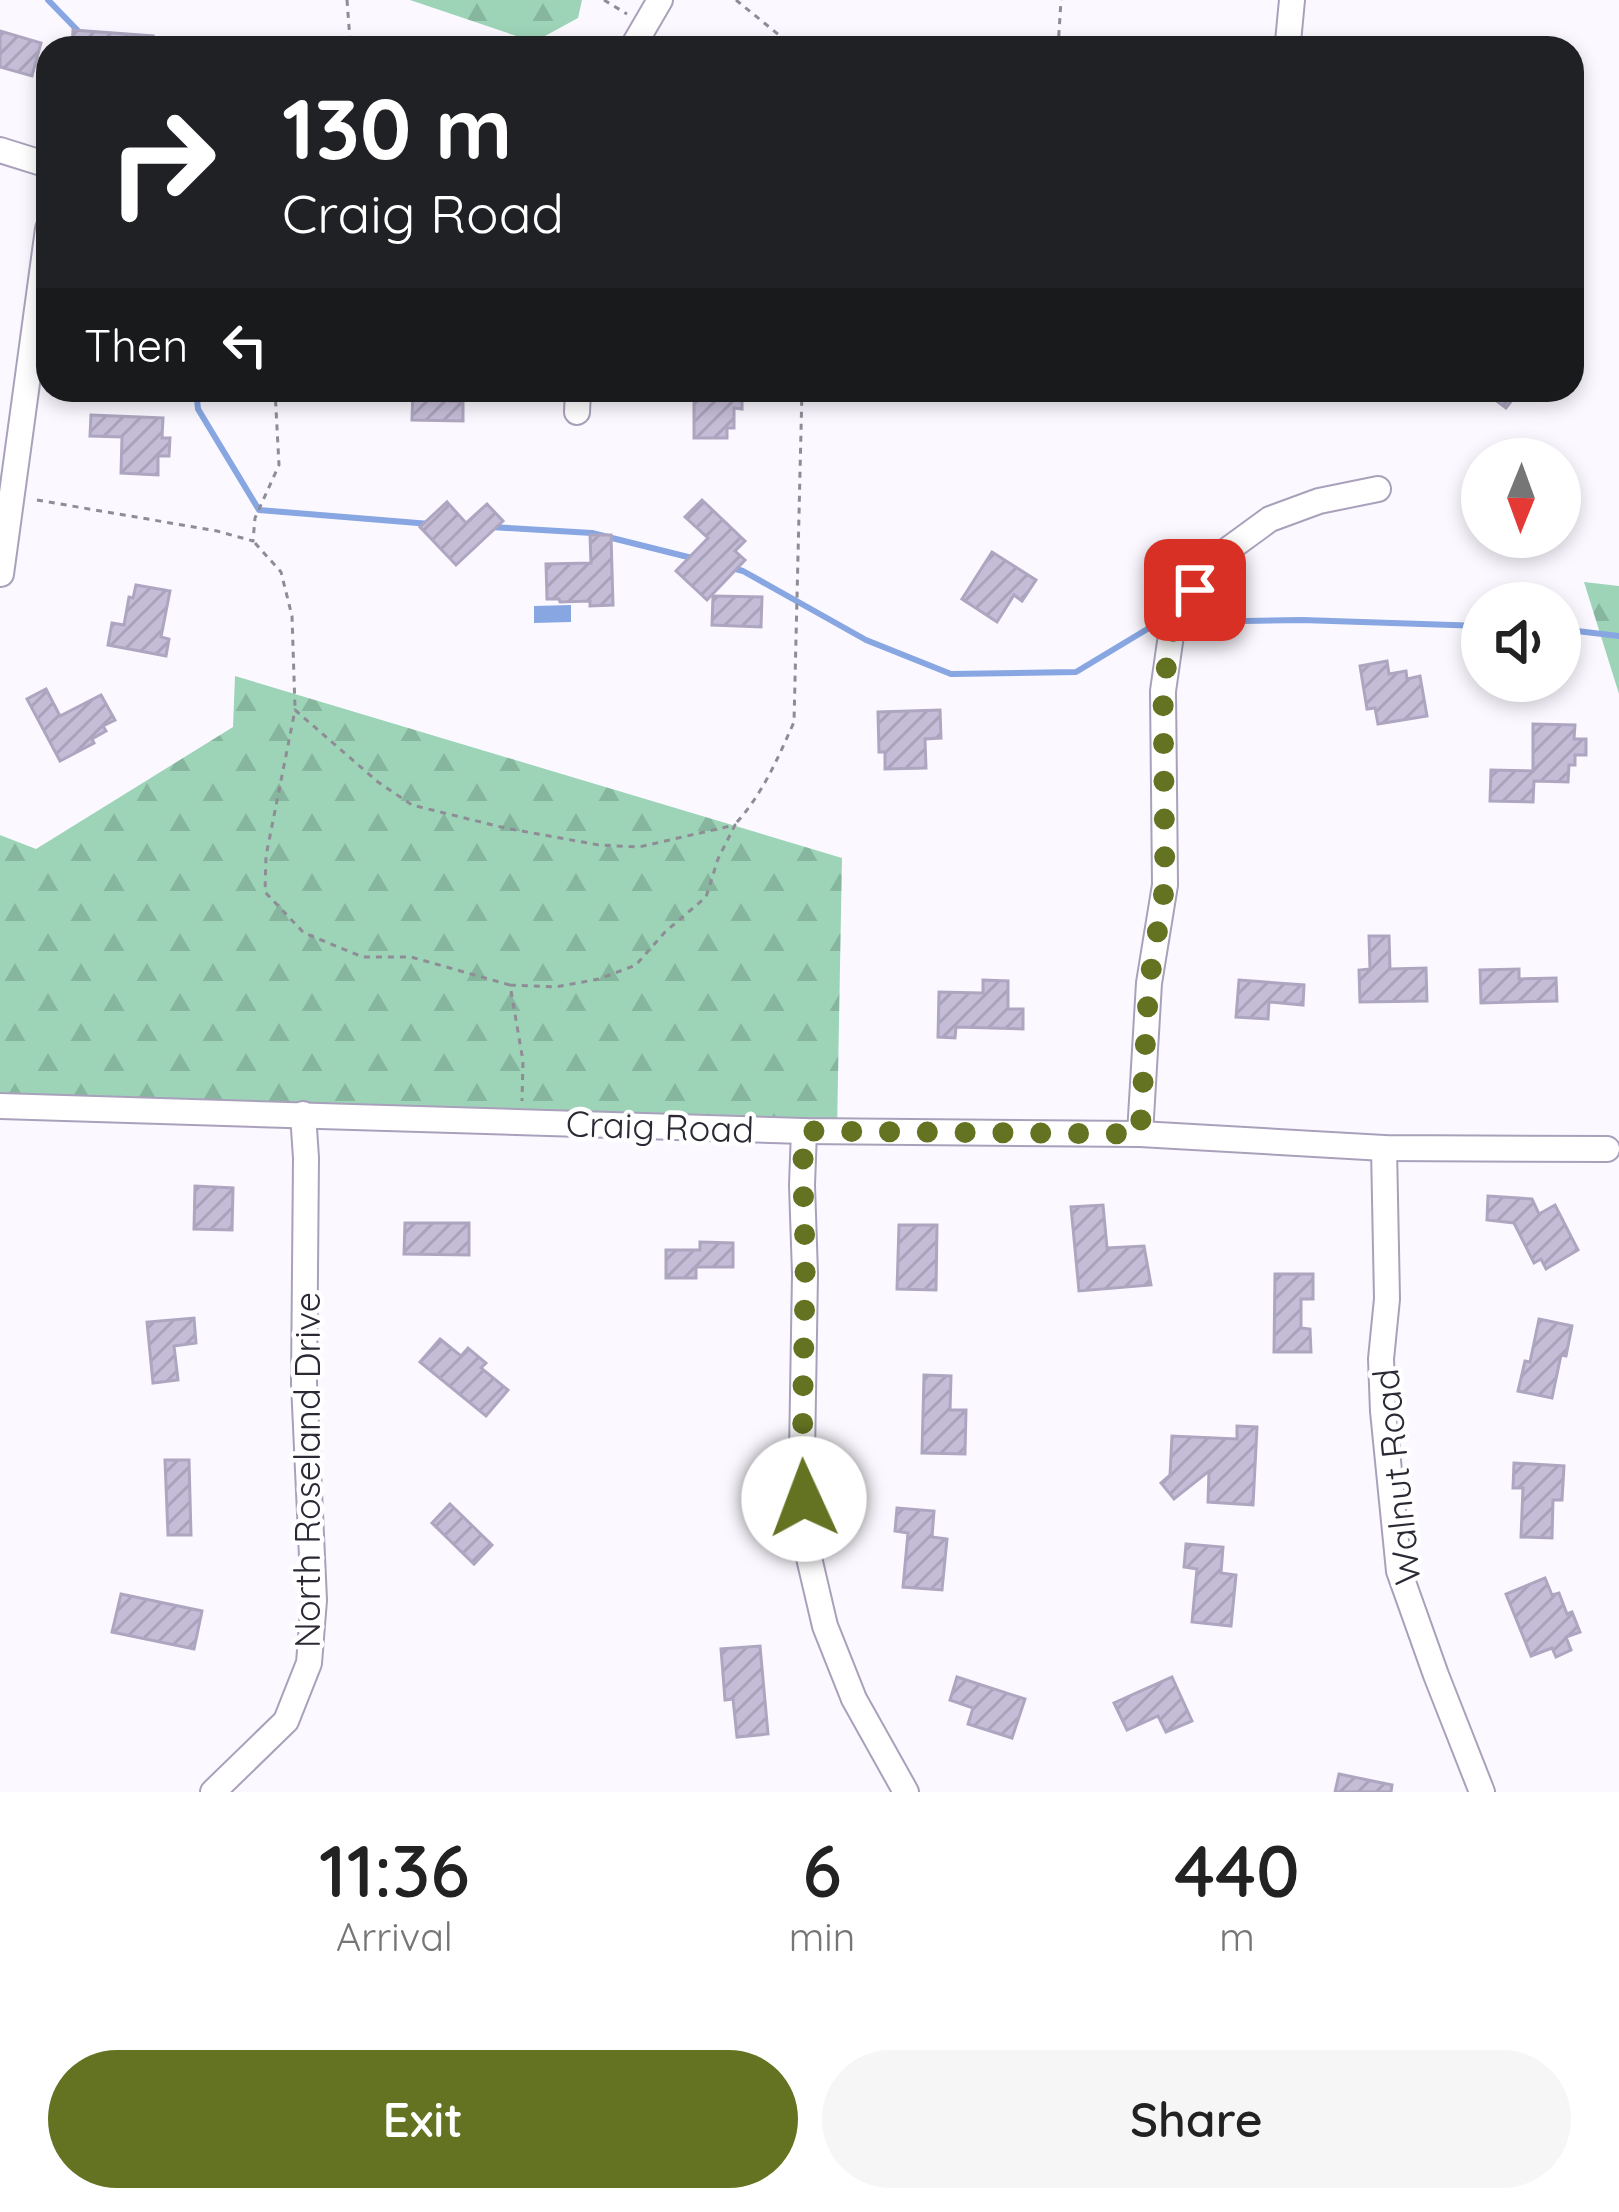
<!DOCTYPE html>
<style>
:root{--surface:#fff;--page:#f6f6f6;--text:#222;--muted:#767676;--accent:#637321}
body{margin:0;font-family:Quicksand,sans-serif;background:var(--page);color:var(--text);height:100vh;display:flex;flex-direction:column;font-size:45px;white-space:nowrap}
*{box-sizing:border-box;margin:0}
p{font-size:39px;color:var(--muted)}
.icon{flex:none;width:66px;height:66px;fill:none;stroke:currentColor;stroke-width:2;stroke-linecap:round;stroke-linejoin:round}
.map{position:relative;height:1792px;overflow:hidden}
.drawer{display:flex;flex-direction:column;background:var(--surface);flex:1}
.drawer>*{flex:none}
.hud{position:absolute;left:36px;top:36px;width:1548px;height:366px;border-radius:36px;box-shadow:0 6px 18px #0003;background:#202124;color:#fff;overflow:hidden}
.needle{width:78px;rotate:181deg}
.buttons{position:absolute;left:1461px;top:438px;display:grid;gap:24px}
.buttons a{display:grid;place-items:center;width:120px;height:120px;border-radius:50%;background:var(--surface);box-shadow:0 6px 18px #0003;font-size:60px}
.pin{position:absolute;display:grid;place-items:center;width:102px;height:102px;color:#fff;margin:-51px;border-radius:24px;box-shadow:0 6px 18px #0006}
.me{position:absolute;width:132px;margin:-66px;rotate:358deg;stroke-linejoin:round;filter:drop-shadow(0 0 9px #0008)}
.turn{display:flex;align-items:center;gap:42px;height:252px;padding:0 48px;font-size:54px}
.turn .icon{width:156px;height:156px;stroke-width:2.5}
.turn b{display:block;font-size:84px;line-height:102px}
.then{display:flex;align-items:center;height:114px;padding:0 48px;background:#0003;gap:24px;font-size:45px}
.eta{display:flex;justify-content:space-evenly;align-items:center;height:204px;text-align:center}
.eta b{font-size:72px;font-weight:600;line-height:84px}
.primary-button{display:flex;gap:24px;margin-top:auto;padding:24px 48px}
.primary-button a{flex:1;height:138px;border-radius:72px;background:var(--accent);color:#fff;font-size:48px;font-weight:600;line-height:138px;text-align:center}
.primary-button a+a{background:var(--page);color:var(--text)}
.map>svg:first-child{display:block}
</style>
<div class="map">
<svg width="1619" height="1792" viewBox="0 0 1619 1792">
<defs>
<pattern id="forest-firs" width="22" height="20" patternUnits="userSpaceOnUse" patternTransform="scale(3)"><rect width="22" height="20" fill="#9dd4b8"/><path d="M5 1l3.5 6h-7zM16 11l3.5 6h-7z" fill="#87b69f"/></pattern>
<pattern id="building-hatch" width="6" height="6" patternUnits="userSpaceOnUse" patternTransform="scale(3)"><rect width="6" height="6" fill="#c5bdd8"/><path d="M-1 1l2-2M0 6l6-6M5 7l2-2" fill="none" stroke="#a9a2ba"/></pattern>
</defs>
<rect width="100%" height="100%" fill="#fbf9ff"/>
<!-- forest -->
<g fill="url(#forest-firs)">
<polygon points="410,0 582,0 578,18 534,42"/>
<polygon points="1584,582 1619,586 1619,694"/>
<polygon points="235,676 842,858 837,1131 0,1107 0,835 36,849 233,727"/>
</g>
<!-- water -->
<polygon fill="#87a6e2" points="571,605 571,622 534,623 534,606"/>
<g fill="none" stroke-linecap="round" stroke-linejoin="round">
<!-- stream -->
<g stroke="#87a6e2" stroke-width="6">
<polyline points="48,0 85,38 91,48"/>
<polyline points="196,390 198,409 259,510 430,524"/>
<polyline points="491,527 592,533 696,559"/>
<polyline points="732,568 743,571 866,640 951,674 1076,672 1159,622 1172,622"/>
<polyline points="1185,622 1302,620 1482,626"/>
<polyline points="1560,629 1619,636"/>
</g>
</g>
<!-- building -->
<g fill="url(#building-hatch)" stroke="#aea6c0" stroke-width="3">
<polygon points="73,30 153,36 152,48 72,48"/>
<polygon points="0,31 41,43 32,76 0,67"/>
<polygon points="413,390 450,390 450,401 463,401 463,421 412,420"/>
<polygon points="694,390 742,390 742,409 734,408 734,428 727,428 727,438 694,438"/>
<polygon points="1482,390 1520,390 1506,408"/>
<polygon points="91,415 163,418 162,438 170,438 169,456 158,456 158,475 121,473 122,437 90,436"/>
<polygon points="702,500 745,541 735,551 745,560 707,600 676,571 708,538 685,517"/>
<polygon points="447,502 466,523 487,504 503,521 456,565 420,527"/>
<polygon points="590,535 611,535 613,605 590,606 590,601 560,602 559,599 547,599 546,564 591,563"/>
<polygon points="992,552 1036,580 1022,601 1014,595 997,622 962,599"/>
<polygon points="136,585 170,591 161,637 169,639 166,656 108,645 112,623 124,625 129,597 133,598"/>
<polygon points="713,596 762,597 761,627 712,625"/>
<polygon points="1387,661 1389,674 1406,671 1407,679 1420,676 1427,716 1378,724 1375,708 1367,709 1360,666"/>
<polygon points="46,689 60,716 101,695 115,720 103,726 106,731 92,739 94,743 60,761 27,699"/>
<polygon points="940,710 941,738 925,739 926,768 885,769 885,752 879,752 878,712"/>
<polygon points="1533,724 1575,725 1574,739 1586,739 1586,755 1575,755 1575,765 1569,765 1568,782 1534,781 1533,802 1490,801 1491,770 1533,771"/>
<polygon points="1369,936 1389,936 1390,969 1426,968 1427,1001 1360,1002 1359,970 1370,969"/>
<polygon points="1519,969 1519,979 1556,978 1557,1001 1481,1003 1480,970"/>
<polygon points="983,980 1008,981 1008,1009 1023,1009 1023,1029 956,1027 955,1038 938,1037 939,992 983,993"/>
<polygon points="1239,980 1304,985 1303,1005 1269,1002 1268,1019 1236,1017"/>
<polygon points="195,1186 233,1188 232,1230 194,1229"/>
<polygon points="1488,1196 1532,1199 1539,1214 1555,1205 1578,1250 1546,1269 1541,1259 1534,1263 1514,1223 1487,1220"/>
<polygon points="1103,1205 1107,1248 1144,1246 1151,1285 1079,1291 1071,1207"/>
<polygon points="405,1223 469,1223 469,1255 404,1254"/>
<polygon points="899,1225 937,1225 936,1290 897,1289"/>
<polygon points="700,1242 733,1243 733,1267 696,1267 696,1278 666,1278 666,1250 700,1250"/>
<polygon points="1275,1274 1313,1274 1313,1299 1301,1299 1301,1328 1310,1329 1311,1352 1274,1352"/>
<polygon points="194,1318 196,1343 174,1346 178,1380 153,1383 147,1322"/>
<polygon points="1539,1319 1572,1326 1566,1356 1561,1355 1552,1398 1518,1391 1525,1361 1530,1362"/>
<polygon points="440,1339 461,1356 468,1348 486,1363 481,1368 508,1390 486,1416 420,1362"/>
<polygon points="924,1375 951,1376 950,1410 966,1410 965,1454 922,1453"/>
<polygon points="1237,1426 1257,1427 1253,1505 1208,1502 1209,1471 1174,1499 1161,1483 1170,1475 1172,1436 1237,1439"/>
<polygon points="165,1460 189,1460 191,1535 168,1535"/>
<polygon points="1514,1463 1564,1466 1562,1500 1553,1500 1552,1538 1521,1537 1523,1488 1513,1488"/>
<polygon points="450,1504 492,1545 474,1564 432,1523"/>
<polygon points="897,1508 934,1511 932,1537 947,1539 942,1590 903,1587 908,1533 895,1531"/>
<polygon points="1186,1544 1223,1547 1221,1573 1236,1575 1231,1626 1192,1622 1197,1569 1184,1567"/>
<polygon points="1545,1578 1552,1595 1559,1593 1567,1614 1572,1612 1580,1632 1566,1637 1571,1650 1556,1657 1552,1648 1531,1656 1506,1594"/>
<polygon points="121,1594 202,1611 194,1649 112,1632"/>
<polygon points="760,1646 768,1734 737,1737 733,1699 725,1700 721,1649"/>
<polygon points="957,1677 1025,1699 1012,1738 968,1724 973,1708 950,1700"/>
<polygon points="1172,1677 1192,1721 1166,1732 1158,1716 1127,1730 1114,1703"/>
<polygon points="1339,1774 1392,1785 1391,1792 1335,1792"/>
</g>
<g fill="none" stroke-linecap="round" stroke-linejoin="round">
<defs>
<g id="minor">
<polyline points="1288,42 1292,0"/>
<polyline points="632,48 660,0"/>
<polyline points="0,150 48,165"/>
<polyline points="577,412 578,390"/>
<polyline points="1,574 48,229"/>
<polyline points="0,1106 804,1131 1140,1134 1384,1148 1607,1149"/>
<polyline points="804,1131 802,1185 805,1274 802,1454 806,1545 825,1626 854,1699 906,1792"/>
<polyline points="1140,1134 1149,983 1165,885 1163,691 1171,635 1195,590 1222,554 1270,519 1319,501 1378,489"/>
<polyline points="1384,1148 1387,1299 1381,1359 1383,1411 1399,1571 1436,1675 1482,1792"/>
<polyline points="213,1792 286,1721 309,1663 314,1600 304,1383 306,1158 303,1114"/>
</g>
</defs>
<!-- minor casing -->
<use href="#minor" stroke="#a9a1bb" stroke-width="28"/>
<!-- path -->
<g stroke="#8e8c95" stroke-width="3" stroke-dasharray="6 6" stroke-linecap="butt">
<polyline points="347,0 350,40 348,48"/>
<polyline points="604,0 627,14"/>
<polyline points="736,0 795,48"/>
<polyline points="1058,48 1061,0"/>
<polyline points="37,500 217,531 253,541 255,518 279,465 275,390"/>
<polyline points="255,543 281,572 292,616 295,708"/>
<path d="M737,822C763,793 778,758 794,722L802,390"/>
<polyline points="510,985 411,957 363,957 304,933 265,892 266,856 295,710 378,782 412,805 505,828 599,845 639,847 735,825 718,859 706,897 665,932 636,965 599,979 555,987 510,985 523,1061 522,1101"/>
</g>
<!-- minor -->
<use href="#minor" stroke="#fff" stroke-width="24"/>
</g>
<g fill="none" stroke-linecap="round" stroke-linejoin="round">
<!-- route -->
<path stroke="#637321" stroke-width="21" stroke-dasharray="0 37.8" d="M804,1499C801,1427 804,1355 805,1282C806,1231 801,1182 804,1131L1140,1134L1149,983L1165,885L1163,691L1171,635L1195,590"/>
</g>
<g text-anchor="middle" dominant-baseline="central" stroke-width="9" stroke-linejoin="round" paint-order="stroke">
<!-- street labels -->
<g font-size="36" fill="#2c2934" stroke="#fff">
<text transform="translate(660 1126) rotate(2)">Craig Road</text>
<text transform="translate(306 1470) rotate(-90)">North Roseland Drive</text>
<text transform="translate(1396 1477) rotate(-96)">Walnut Road</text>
</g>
</g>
</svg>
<div class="buttons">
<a><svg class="needle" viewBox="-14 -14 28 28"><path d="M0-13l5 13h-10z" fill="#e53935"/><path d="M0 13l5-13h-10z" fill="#767676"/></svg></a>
<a><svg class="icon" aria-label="sound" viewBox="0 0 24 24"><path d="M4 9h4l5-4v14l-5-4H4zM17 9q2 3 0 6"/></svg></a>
</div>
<div class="pin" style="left:1195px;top:590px;background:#d93025"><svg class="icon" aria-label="arrive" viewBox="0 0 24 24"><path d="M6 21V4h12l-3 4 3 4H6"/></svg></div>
<svg class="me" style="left:804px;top:1499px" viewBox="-20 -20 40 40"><circle r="19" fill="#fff"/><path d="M0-13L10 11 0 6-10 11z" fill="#637321"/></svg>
<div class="hud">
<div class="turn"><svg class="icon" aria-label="right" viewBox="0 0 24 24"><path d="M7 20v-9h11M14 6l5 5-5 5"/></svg><div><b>130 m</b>Craig Road</div></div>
<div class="then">Then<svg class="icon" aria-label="left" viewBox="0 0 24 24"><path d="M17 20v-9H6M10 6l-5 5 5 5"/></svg></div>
</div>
</div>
<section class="drawer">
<div class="eta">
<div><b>11:36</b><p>Arrival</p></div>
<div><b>6</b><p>min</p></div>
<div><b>440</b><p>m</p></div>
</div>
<div class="primary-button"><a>Exit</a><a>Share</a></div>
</section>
